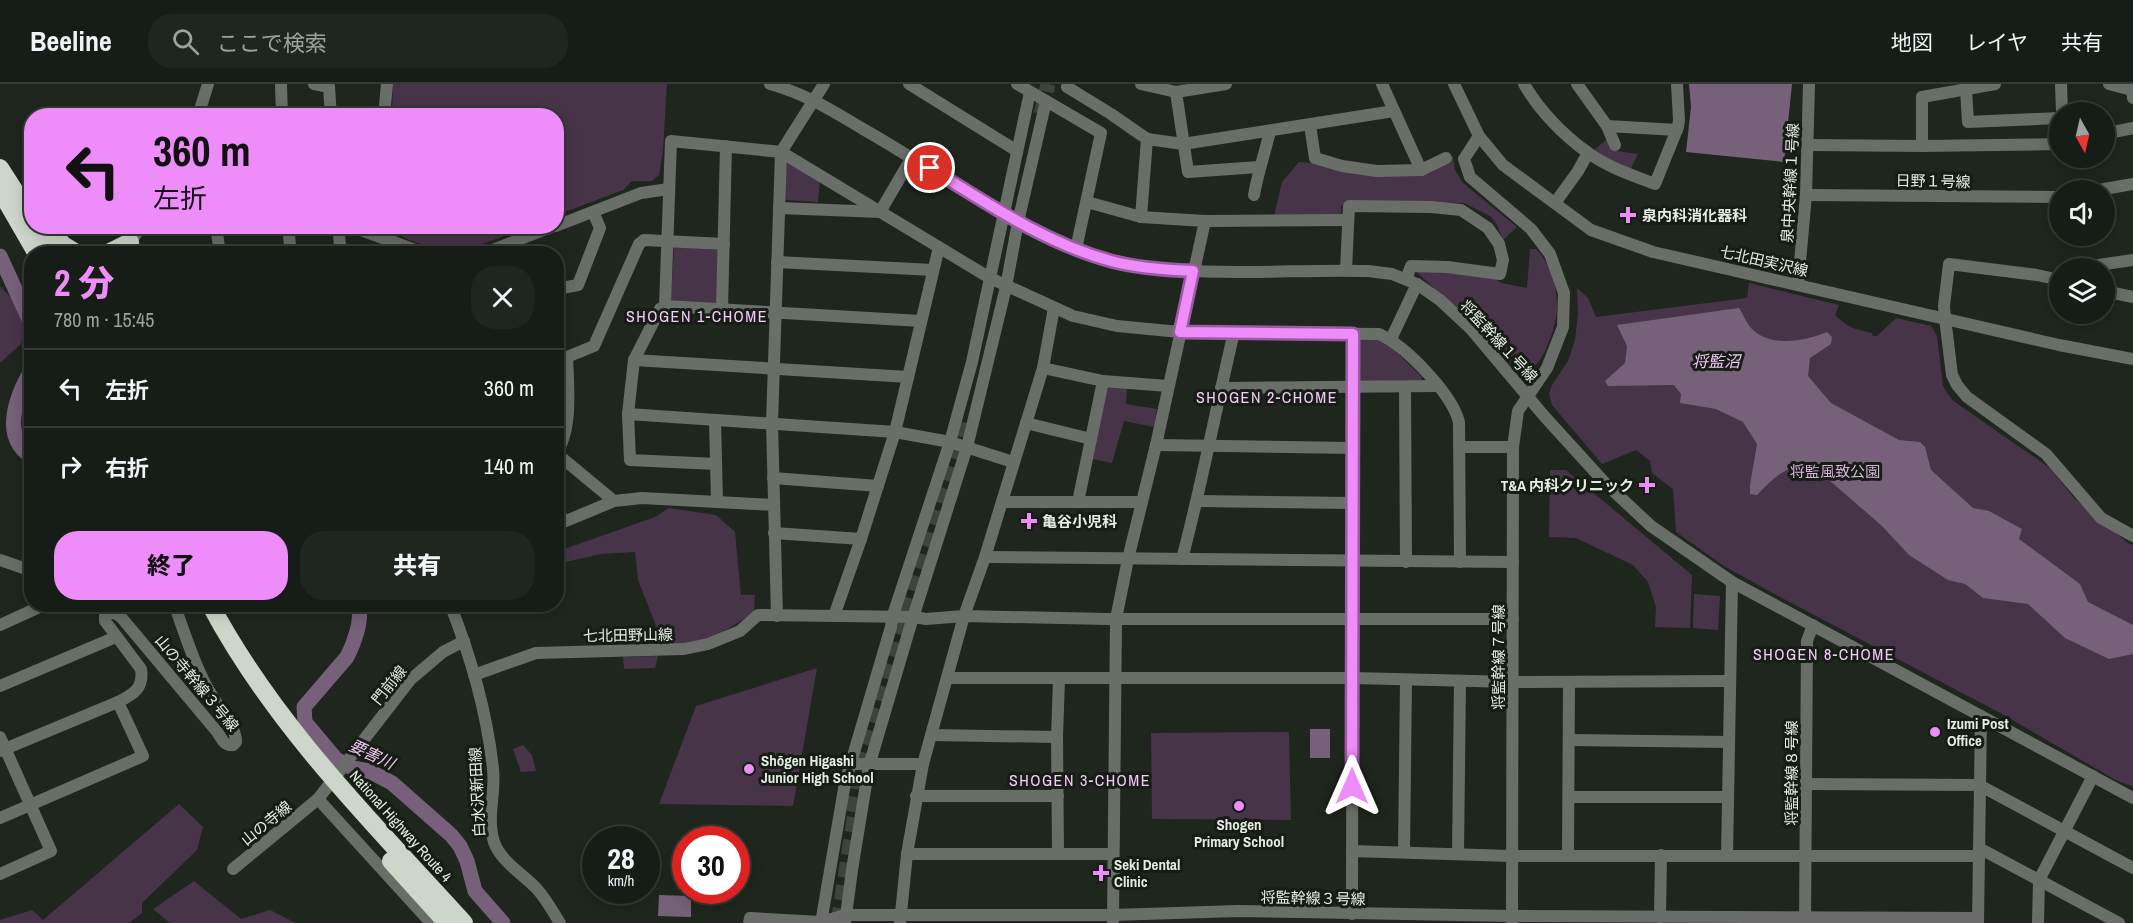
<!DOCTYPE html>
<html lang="ja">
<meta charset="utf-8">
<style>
:root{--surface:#161c16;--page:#1f251f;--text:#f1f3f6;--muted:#9ea1a1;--line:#353a35;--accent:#ee8cf9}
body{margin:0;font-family:"Archivo Narrow","Noto Sans JP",sans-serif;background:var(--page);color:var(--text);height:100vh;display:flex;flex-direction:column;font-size:22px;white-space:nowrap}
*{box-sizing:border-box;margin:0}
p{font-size:20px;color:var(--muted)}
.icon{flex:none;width:33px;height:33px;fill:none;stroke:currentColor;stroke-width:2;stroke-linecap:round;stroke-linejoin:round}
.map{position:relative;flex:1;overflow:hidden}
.details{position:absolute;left:24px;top:162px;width:540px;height:366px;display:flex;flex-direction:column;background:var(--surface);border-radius:24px;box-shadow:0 3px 15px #0003,0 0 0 2px var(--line)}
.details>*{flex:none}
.banner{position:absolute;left:24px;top:24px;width:540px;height:126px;border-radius:24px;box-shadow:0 3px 15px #0003,0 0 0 2px var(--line);background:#ee8cf9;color:#111;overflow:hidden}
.needle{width:39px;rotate:172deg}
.controls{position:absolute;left:2049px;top:18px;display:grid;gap:12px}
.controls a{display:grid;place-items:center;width:66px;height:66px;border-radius:50%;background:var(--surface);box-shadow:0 3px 15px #0003,0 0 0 2px var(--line);font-size:30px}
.speed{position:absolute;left:582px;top:742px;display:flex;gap:12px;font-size:30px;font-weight:700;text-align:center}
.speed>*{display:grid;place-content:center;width:78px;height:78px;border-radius:50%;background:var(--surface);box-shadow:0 3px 15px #0003,0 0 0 2px var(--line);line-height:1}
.speed small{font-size:15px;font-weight:400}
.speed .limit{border:9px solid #d22;background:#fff;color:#111}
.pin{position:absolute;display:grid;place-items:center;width:51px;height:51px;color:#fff;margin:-26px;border:3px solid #fff;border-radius:50%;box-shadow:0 2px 6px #0007}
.me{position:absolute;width:66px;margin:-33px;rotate:0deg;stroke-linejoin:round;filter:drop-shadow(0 0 4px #0008)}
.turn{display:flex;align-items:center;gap:21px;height:126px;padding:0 30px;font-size:27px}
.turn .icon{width:78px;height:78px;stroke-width:2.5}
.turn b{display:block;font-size:42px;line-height:51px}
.round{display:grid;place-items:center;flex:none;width:63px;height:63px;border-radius:24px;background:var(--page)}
.summary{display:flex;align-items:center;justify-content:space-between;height:102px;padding:0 30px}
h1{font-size:36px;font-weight:800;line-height:45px;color:var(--accent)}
.action{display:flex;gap:12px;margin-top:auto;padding:12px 30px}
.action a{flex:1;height:69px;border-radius:24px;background:var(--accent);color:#111;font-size:24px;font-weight:800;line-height:69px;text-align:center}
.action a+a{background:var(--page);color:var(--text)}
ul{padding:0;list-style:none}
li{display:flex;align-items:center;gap:18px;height:78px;padding:0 30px;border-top:2px solid var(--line)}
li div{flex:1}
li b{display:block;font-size:22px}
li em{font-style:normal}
header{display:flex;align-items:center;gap:36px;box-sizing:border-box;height:84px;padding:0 30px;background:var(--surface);border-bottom:2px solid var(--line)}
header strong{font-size:28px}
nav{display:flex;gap:33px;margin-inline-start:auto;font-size:21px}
.search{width:420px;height:54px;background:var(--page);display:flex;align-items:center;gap:15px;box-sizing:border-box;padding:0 21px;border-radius:24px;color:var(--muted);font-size:22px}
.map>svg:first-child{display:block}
</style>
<header>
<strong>Beeline</strong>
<div class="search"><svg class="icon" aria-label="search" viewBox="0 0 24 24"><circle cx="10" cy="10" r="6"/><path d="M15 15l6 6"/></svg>ここで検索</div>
<nav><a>地図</a><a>レイヤ</a><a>共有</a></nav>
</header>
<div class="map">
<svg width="2133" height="839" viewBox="0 0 2133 839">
<rect width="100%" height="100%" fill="#1e261d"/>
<!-- green -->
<g fill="#473449">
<polygon points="393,0 667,0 663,66 659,91 652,97 632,97 623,106 557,131 556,32 392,31"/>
<polygon points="1607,55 1617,67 1638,70 1629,88 1592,68"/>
<polygon points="1450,73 1453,73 1455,86 1463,99 1517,143 1503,156 1497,141 1490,132 1464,119 1347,117 1341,122 1341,131 1274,132 1282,98 1299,78 1324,80 1369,89"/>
<polygon points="786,76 820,94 818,118 787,116 784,114"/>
<path d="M399,143V142L529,143C489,157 458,174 415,158C408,155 403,155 399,149Z"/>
<polygon points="674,163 718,166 717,218 715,220 675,218 671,215"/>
<path d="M1530,165H1536C1551,180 1558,204 1557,226C1557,239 1545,274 1534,283C1529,287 1522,285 1516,284L1417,188L1429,187L1496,195L1501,199L1527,204Z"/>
<path d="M1749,199L1839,221L1835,231C1847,243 1856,246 1872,249L1873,252H1877L1896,234L1931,242L1937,252L1943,302L1952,316L2050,384L2075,415L2128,459L2133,461V703L2114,695L2002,630L1780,513L1724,482L1676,448L1673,405L1652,389L1650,377L1636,366L1602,380L1552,321L1549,310L1552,301L1568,277L1575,256L1578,230L1577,204L1588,214L1596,233L1747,214Z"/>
<polygon points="0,202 27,230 21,260 0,279"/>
<polygon points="1358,252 1383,255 1422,293 1422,296 1355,298"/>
<polygon points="1107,303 1127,303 1126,320 1157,325 1154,343 1124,337 1112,379 1093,375"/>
<polygon points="1550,386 1566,386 1692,491 1690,544 1655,543 1656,523 1648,498 1633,481 1576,454 1549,453"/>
<path d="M669,424L716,431L735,448L741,511H755L754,528C724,549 702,560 664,562L638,496L635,468L601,470L557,480L556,468L655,433Z"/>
<polygon points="1694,510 1720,512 1718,546 1693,544"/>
<polygon points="658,572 655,584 624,585 623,573"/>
<polygon points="817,584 793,722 659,720 696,622"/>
<polygon points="1289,648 1291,736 1152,735 1151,649"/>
<polygon points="523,661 532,671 536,687 521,688 513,665"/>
<polygon points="179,720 203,743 197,766 142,819 142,829 129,839 0,839 0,836 32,826 43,836"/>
<polygon points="194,797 241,835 270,826 296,839 170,839 153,825"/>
</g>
<!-- water -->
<g fill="#77617a">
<polygon points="1689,0 1792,0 1784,78 1686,68 1691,23"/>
<path d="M1739,224C1743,230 1747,240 1752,245C1771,264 1805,257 1827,248L1832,253L1831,260L1810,274L1808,292L1831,319L1899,356L1920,358L1925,363L1931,386L1973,424L1989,427L2022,445L2019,455L2080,500L2088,518L2133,541V570L2109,575L2065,554L2028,520L1983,514L1965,500L1948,496L1909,471L1882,442L1813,382C1789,378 1773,394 1757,411L1750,410V401L1757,360L1743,338L1716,325L1680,319L1681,310L1674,301L1608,302L1605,297L1625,279L1627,262L1617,241Z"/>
<rect x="1310" y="645" width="20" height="29"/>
<polygon points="659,811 691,812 691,833 658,832"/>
</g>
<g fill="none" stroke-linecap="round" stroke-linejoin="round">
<!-- river -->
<g stroke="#77617a" stroke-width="15">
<polyline points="0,172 32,242"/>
<path d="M32,285C16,312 0,353 32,373"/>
<path d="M359,520C362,538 355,557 347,573L304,623L305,638L336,675L352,684L369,687L392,699L451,751L460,762L467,777L475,807L503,839"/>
</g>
<!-- major-tunnel -->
<g stroke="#3c443b" stroke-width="15" stroke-dasharray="15 8" stroke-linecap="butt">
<polyline points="1041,30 1048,0"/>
<polyline points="848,727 857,679 951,380 963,332"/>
<polyline points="838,839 857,716"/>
</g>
<!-- minor -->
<g stroke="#696e69" stroke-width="12">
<polyline points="281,0 282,32"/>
<polyline points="314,0 329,3 331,32"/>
<path d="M770,0C806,10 831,26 863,45C932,84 1003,137 1076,165C1166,200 1273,184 1368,187L1392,190L1417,200L1440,216L1470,244L1545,333L1606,400L1651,442L1732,498L2133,714"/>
<polyline points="909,0 1017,67"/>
<polyline points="1017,0 1101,49 1076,165"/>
<polyline points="1141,0 1176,8"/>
<polyline points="1226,0 1176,8 1188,88 1259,83"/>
<polyline points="1382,0 1421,86"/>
<polyline points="1454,0 1479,52 1503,81 1591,146 1653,168 2059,261 2133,275"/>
<path d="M1524,0C1539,26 1563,51 1587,68C1607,83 1632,91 1655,100L1678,43L1679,36L1677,0"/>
<polyline points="1577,0 1607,42 1615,61"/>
<polyline points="2061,0 2062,28"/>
<polyline points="2109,0 2132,6 2133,14"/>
<polyline points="1067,3 1111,30 1147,55 1141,133"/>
<polyline points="1966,5 1968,38 2060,34"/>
<polyline points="198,32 208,0"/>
<polyline points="384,32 387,0"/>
<polyline points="1310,41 1315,74 1342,82 1377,87 1421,86 1446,74"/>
<polyline points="1607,42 1677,46"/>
<polyline points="2104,50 2133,44"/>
<polyline points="1479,52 1464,75 1470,93 1531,145 1550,170 1564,209 1563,243 1547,284 1518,327 1513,363 1512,838"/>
<polyline points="1147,55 1183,60 1394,27"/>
<polyline points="1808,61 1922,62 2060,60"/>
<polyline points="1922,62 1922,13 1995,0"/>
<polyline points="2099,106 2133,100"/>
<path d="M1254,111C1258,88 1265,69 1270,47"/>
<polyline points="1806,111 2060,113"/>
<polyline points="1087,118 1141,133 1205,137 1156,361 1128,475 1116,535 1113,837"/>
<polyline points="1555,119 1578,87 1588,69"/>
<polyline points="779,124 880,128 912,73"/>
<polyline points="1205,137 1348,136"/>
<polyline points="216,142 220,170"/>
<polyline points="288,142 291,170"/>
<polyline points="338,142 341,170"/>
<polyline points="350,142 426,170"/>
<polyline points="556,142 641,109 669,105"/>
<polyline points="130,158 141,170"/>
<polyline points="126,163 142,142"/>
<polyline points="482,170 554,142"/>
<polyline points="777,178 933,186"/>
<polyline points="2078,184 2133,176"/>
<polyline points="1346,186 1349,122 1431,123 1461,126 1488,144 1499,160 1503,176 1500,190 1447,183 1411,182 1406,195"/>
<polyline points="2060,196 2037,191 1949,180 1944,222 1945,234 1952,291 1957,301 1967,313 2046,370 2101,434 2133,452"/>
<polyline points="1798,200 1806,111 1809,0"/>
<polyline points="556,205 578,201 600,144 593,128"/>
<polyline points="2104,207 2133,213"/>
<polyline points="665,222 921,237"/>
<polyline points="722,225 726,62"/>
<polyline points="1391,255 1417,200"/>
<polyline points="556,275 567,273 594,262 639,160 644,156 724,160"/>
<polyline points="634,276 908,293"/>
<polyline points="1043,284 1103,297 1168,302"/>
<polyline points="1405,303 1406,478"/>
<polyline points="1221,304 1438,302"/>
<polyline points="556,316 568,313"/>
<polyline points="628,330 895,348 950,358 1013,378"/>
<polyline points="715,336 717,418"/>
<polyline points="1026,339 1091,355"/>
<polyline points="1156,361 1353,364"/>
<polyline points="1459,363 1513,363"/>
<polyline points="556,369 614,417 642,414 774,421"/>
<path d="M556,369C573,346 568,301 567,273"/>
<path d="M716,380L630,376L628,330L634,276L660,225L665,222L671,57L781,68L990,194L1073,232L1117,242L1180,248L1379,250C1406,262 1452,310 1459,338L1460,478"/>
<polyline points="773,394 878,402"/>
<polyline points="1198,417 1353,419"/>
<polyline points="1002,418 1142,418"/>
<polyline points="1078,418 1103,297"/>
<polyline points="556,429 566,437 614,417"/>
<polyline points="774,449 861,455"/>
<polyline points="985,473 1513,478"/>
<path d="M1182,475C1202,400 1216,324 1234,248"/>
<polyline points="0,476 32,487"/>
<path d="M450,520C471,573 487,629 493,685C496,709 486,733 494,758C501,778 523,790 537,805C546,815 553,828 560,839"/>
<polyline points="777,532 772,339 781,68 824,0"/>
<polyline points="834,532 861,455 895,348 939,163"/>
<polyline points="0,541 46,520"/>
<polyline points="474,591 536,569 684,565 708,560 740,547 758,531 914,533 926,535 964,532 1107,535 1513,535"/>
<polyline points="948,594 1353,594 1513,598 1730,597"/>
<polyline points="0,602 116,553"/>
<polyline points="931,651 1057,653"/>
<polyline points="0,653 51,767 0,790"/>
<polyline points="1569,656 1729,658"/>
<path d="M0,667L118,618C134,610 144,604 141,585L105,537V532C111,527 115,529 121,533L218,649C222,656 225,662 233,661L236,658C236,645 227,635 220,624C198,594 187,555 174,520"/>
<polyline points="850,680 923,680"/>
<polyline points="1806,700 1979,701 2133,784"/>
<polyline points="916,712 1058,712"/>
<polyline points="1569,713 1728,713"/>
<polyline points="0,734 143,672 118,618"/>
<polyline points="1979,764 2119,839"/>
<polyline points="1352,767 1511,772 1979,772"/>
<polyline points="1404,768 1406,596"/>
<polyline points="1058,769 1057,653 1059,595"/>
<polyline points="907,770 1113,770"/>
<polyline points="1458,770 1460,597"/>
<polyline points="1568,771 1569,598"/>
<polyline points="1727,772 1732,498"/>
<polyline points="233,785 318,715"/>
<polyline points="1352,830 1353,250"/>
<polyline points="1660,833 1661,771"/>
<polyline points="431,839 318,715 410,596 443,568 464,557"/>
<polyline points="749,839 750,834 821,838 845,831 1113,831 1238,827 1512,832 1978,834"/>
<polyline points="821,839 845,699 891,543 892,534 950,358 972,278 1030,8"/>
<polyline points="845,839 852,786 869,682 910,543 967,363 1006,203 1018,138 1046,17"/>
<polyline points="900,839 907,770 923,680 964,532 985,473 1043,284 1054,224"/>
<polyline points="1805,839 1807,557 1813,541"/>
<polyline points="1978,839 1981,632"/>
<polyline points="2038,839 2039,796 2093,692"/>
</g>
<!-- highway -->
<g stroke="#ccd7ca" stroke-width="18">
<polyline points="0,84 32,134"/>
<polyline points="0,106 37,170"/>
<polyline points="47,142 63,161 78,170"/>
<polyline points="37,144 52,170"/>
<polyline points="106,170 130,158"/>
<path d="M210,520C274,641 373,739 464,839"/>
<polyline points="391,777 447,839"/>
</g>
</g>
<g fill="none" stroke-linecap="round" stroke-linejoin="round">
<defs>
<path id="route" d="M930,84C988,120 1045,159 1111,177C1137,184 1166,186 1193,187L1180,248L1353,250L1352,702"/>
</defs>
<!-- route casing -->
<use href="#route" stroke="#9b5ba2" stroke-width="15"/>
<!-- route -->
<use href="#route" stroke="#ee8cf9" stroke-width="10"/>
</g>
<!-- markers -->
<g fill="#ee8cf9" stroke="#151d14" stroke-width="2">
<path d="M1625 122h6v6h6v6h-6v6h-6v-6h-6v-6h6z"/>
<path d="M1644 392h6v6h6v6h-6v6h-6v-6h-6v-6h6z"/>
<path d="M1026 428h6v6h6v6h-6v6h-6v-6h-6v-6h6z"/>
<circle cx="1935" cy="648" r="6"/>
<circle cx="749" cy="685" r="6"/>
<circle cx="1239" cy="722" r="6"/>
<path d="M1098 780h6v6h6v6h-6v6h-6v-6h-6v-6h6z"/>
</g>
<g text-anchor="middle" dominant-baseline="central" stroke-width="6" stroke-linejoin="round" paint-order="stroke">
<!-- street labels -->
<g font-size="15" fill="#e6ece5" stroke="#151d14">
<text transform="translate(1933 97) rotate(1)">日野１号線</text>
<text transform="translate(1790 99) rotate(-87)">泉中央幹線１号線</text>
<text transform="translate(1764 177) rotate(13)">七北田実沢線</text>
<text transform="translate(1499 257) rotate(47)">将監幹線１号線</text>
<text transform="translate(628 551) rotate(-1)">七北田野山線</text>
<text transform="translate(1498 573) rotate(-90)">将監幹線７号線</text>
<text transform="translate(197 599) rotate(50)">山の寺幹線３号線</text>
<text transform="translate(389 601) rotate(-51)">門前線</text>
<text transform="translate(1791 689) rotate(-90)">将監幹線８号線</text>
<text transform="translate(477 708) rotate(-93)">白水沢新田線</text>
<text transform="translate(266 739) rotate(-39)">山の寺線</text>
<text transform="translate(401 742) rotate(48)">National Highway Route 4</text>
<text transform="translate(1313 814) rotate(1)">将監幹線３号線</text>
</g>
<!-- poi labels -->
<g font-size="15" font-weight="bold" fill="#e6ece5" stroke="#151d14" text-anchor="start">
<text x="1642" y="131">泉内科消化器科</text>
<text x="1634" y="401" text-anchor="end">T&amp;A 内科クリニック</text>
<text x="1042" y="437">亀谷小児科</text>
<text x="1947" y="639">Izumi Post<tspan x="1947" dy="17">Office</tspan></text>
<text x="761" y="676">Shōgen Higashi<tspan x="761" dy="17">Junior High School</tspan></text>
<text x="1239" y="740" text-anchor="middle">Shogen<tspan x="1239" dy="17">Primary School</tspan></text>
<text x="1114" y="780">Seki Dental<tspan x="1114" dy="17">Clinic</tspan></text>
</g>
<!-- park labels -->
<g font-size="15" fill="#dbb2e0" stroke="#151d14">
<text x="1835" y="387">将監風致公園</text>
</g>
<!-- neighbourhood labels -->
<g font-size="16" letter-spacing="1.5" fill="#f6cafa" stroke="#151d14">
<text x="697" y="232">SHOGEN 1-CHOME</text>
<text x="1267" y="313">SHOGEN 2-CHOME</text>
<text x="1824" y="570">SHOGEN 8-CHOME</text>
<text x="1080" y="696">SHOGEN 3-CHOME</text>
</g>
<!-- water labels -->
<g font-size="16" font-style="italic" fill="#f1c7f6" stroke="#151d14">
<text x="1716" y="277">将監沼</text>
<text transform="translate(372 670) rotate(25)">要害川</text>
</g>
</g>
</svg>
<div class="controls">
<a><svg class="needle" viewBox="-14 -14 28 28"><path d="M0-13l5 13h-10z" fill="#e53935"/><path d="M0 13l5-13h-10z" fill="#9ea1a1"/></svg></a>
<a><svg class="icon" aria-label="sound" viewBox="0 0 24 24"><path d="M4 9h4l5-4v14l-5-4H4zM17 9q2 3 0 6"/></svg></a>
<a><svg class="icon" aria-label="layers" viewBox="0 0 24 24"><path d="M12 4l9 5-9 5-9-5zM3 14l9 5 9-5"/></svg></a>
</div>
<div class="speed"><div>28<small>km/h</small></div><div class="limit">30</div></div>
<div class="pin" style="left:930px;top:84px;background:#d93025"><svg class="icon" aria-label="arrive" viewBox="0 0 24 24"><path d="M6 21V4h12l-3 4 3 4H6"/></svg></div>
<svg class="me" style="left:1352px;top:702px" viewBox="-20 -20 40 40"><path d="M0-17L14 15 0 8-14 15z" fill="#ee8cf9" stroke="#fff" stroke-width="4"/></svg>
<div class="banner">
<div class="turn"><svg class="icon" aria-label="left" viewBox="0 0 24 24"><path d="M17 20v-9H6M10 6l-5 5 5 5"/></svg><div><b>360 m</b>左折</div></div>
</div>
<section class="details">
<div class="summary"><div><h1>2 分</h1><p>780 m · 15:45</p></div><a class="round"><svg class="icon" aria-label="close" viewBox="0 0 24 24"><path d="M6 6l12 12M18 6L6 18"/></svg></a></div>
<ul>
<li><svg class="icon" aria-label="left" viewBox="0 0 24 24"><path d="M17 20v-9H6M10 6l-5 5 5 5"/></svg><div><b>左折</b></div><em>360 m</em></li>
<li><svg class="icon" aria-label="right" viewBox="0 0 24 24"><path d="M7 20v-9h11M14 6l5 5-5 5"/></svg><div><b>右折</b></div><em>140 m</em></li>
</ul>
<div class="action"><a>終了</a><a>共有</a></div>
</section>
</div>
